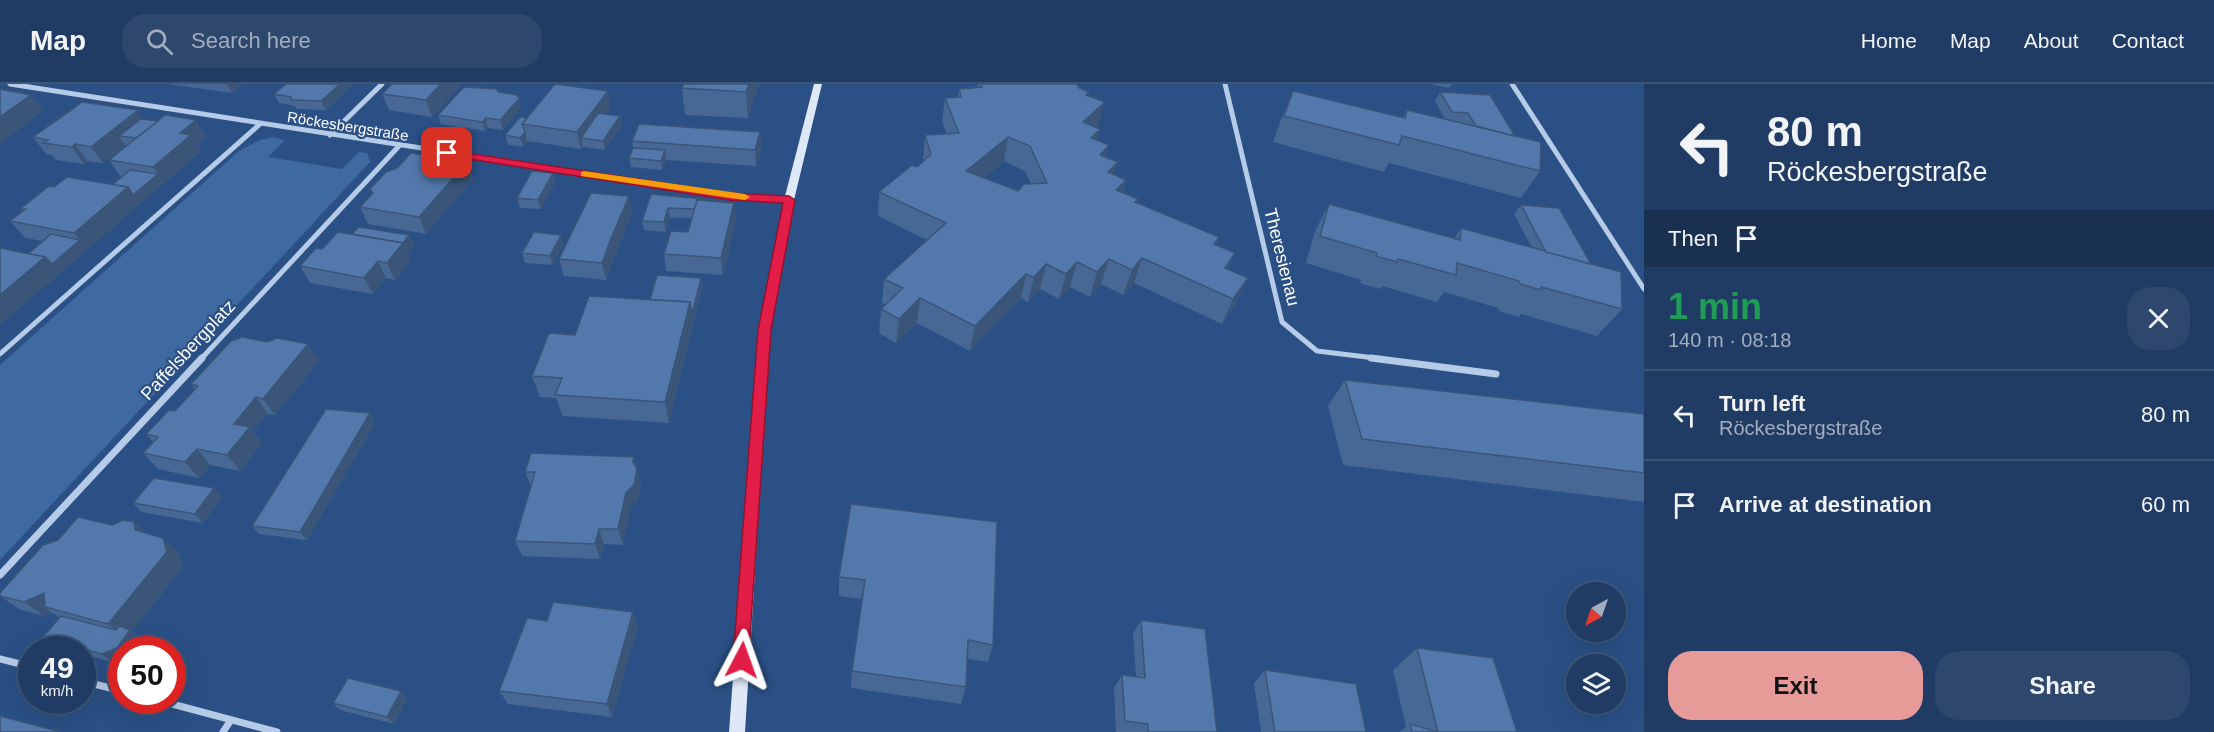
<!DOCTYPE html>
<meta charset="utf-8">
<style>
:root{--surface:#203c64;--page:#2d476d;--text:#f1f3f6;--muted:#a2adbf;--line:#3d5678;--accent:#e69b98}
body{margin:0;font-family:Helvetica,sans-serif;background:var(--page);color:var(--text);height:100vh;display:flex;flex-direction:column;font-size:22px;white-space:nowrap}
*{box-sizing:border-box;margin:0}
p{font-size:20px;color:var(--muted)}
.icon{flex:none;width:33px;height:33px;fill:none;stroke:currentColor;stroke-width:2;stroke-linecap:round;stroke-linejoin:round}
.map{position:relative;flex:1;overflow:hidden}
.drawer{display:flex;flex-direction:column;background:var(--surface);width:570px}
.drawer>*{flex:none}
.guide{background:#203c64;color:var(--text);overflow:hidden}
.needle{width:39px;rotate:220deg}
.buttons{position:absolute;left:1566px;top:498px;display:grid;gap:12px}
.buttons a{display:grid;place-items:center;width:60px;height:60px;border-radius:50%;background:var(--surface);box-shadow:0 6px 24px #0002,0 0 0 2px var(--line);font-size:30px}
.speed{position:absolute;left:18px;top:552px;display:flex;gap:12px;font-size:30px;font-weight:700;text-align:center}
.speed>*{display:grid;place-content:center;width:78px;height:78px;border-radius:50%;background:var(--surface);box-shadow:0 6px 24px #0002,0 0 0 2px var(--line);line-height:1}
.speed small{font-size:15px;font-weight:400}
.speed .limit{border:9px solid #d22;background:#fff;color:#111}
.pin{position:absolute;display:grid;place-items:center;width:51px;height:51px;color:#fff;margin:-26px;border-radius:12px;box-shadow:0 3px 9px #0006}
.me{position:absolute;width:66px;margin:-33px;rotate:4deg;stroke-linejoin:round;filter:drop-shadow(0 0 4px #0008)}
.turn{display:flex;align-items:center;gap:21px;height:126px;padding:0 24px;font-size:27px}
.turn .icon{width:78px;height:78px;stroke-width:2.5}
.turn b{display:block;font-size:42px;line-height:51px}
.then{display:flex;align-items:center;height:57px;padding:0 24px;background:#0003;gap:12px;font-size:22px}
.round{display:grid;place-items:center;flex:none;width:63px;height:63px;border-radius:24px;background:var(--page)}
.headline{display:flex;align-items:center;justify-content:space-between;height:102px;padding:0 24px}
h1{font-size:36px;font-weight:800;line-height:45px;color:#1e9e55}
.primary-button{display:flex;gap:12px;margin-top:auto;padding:12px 24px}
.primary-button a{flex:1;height:69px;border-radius:24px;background:var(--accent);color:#111;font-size:24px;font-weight:800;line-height:69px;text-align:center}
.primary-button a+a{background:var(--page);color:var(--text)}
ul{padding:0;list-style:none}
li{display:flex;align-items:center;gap:18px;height:90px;padding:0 24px;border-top:2px solid var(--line)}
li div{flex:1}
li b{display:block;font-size:22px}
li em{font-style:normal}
header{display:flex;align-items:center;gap:36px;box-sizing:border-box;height:84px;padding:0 30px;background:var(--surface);border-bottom:2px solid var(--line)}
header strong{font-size:28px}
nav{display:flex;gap:33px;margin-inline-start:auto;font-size:21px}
.search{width:420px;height:54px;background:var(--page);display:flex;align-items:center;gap:15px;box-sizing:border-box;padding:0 21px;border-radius:24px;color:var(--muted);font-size:22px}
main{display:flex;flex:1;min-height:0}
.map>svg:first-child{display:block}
</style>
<header>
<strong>Map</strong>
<div class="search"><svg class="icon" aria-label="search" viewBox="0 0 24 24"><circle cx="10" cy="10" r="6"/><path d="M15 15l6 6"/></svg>Search here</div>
<nav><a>Home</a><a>Map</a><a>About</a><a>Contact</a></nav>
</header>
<main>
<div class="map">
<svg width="1644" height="648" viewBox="0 0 1644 648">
<rect width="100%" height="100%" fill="#2a5085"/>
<!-- green -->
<polygon fill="#3f69a1" points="274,53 285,56 268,73 342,85 359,68 367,69 370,78 0,476 0,281 239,67 260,56"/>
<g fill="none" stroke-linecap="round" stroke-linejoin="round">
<!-- minor-far1 -->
<g stroke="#b5cbe7" stroke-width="5">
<polyline points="10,0 730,112 789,116"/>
<polyline points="1225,0 1282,238 1317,267 1383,275"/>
<polyline points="1512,0 1644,205"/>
<polyline points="330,51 382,0"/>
<polyline points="0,270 260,40"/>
<polyline points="201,275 399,62"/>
</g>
<!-- minor -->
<g stroke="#b5cbe7" stroke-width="7">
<polyline points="1371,274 1496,290"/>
<polyline points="0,491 202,274"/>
<polyline points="0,575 32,583"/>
<polyline points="82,597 122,607"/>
<polyline points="157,616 277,648"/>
<polyline points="223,648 231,636"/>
</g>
<!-- secondary -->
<polygon fill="#dee8f7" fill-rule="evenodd" points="814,0 822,0 794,116 770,246 745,648 729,648 758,246 784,116"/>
</g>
<!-- wall -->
<g fill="#476894" fill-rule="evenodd">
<polygon points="168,0 243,0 232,9"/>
<polygon points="353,0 326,26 297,25 295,22 279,19 274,10"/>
<polygon points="392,0 460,0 460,2 432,33 389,26 382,10"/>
<polygon points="759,0 748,34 685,31 682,4"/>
<path d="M978,0H1077L1079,4L1089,8L1088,12L1098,43L1097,44L1100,45L1097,56L1114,90L1126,96L1123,109L1138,115L1137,119L1219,153L1216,161L1235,169L1228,185L1236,219L1222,240L1134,199L1123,211L1101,200L1090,213L1070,203L1059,215L1040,205L1028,218L1021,214L970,267L917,239L896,259L879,249L881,225L885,221L882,219L884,195L927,156L878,132L879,108L917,83L923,77L925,51L947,50L942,38L945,14L958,13L959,5L977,3ZM1004,77L1025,87L1031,100L1018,107L984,94Z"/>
<polygon points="1430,0 1452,0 1449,4"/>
<polygon points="1293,7 1403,33 1407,26 1445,35 1435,17 1440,8 1515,52 1540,87 1521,114 1389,79 1384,88 1273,58 1282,33"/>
<polygon points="499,8 519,15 521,24 503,46 488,44 485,47 441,40 438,31"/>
<polygon points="611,23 606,30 620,32 622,41 605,66 583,63 581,65 527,57 523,63 508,61 505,51 527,34"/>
<polygon points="144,35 158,37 196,36 206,53 197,61 201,67 0,241 28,170 43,157 25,154 10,137 23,128 20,125 54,103 112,101 122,93 121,93 109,76 127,61 125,61 103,79 87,77 84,80 56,76 52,71 46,70 33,53 49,42 48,41"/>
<polygon points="760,48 761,65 756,82 666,76 662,86 631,83 629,74 633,64 632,57"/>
<polygon points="467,78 473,95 426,150 368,140 360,123"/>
<polygon points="553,89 555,98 541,125 520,124 517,114"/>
<polygon points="651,110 734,119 736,136 723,191 666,187 664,170 688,148 692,134 670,134 666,148 644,146 642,137"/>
<polygon points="629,112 632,129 614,174 606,196 564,192 559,175"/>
<polygon points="1329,120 1454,155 1461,144 1532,164 1514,130 1521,121 1591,180 1622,225 1597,252 1521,230 1519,233 1499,227 1498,224 1444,208 1437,218 1382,202 1380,205 1360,199 1361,196 1306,179 1315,147"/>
<polygon points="563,160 553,181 525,179 522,169"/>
<polygon points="414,161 407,168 411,176 395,196 386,194 373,210 310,199 300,182 322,165"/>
<polygon points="701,194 702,203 669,339 563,332 556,314 540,313 532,292 575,251 650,216"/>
<polygon points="267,258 319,277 275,331 268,330 253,347 262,359 240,387 210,381 199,394 158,385 143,369 153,358 146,350 175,327 195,305 191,300"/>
<polygon points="1345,296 1644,330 1644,418 1343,381 1328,322"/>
<polygon points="375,339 307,456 259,450 252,442"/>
<polygon points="634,373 641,401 638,416 630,425 623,461 604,460 600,475 522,472 515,457 531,402 525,388"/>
<polygon points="222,413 203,439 142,428 133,419"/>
<polygon points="851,420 993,561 988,578 967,575 966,603 961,620 851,604 852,587 862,515 839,512 839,493"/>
<polygon points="134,438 146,449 163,454 179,469 183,483 132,547 140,554 132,566 122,566 112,578 82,570 82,566 67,566 53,561 42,554 60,534 52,529 44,532 19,525 0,512 0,509 58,456 112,441"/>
<polygon points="633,528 638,542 612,633 508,620 499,607 547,537"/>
<polygon points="1141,536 1217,648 1116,648 1114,604 1122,591 1136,592 1133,550"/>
<polygon points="1417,564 1517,648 1399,648 1406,643 1393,586"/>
<polygon points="1265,586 1366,648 1261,648 1254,599"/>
<polygon points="401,607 407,615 394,640 340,626 333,619"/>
</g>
<!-- shaded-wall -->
<g fill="#3a5578">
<polygon points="227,0 243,0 232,9"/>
<polygon points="340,0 353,0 326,26 321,17"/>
<polygon points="441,0 460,0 460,2 432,33 426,16"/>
<polygon points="749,0 759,0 748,34 746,8"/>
<polygon points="608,7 611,23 588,55 581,54 583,63 581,65 577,48"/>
<polygon points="31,11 43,27 0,60 0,33"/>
<polygon points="519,15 521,24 503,46 500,36"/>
<polygon points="1105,18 1098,43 1077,62 1083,38"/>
<polygon points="138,26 149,43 119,52 125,61 103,79 91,63"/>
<polygon points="620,32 622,41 605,66 603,57"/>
<polygon points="486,34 488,44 485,47 482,38"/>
<polygon points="196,36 206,53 197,61 201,67 140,120 133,111 158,90 153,83 180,49"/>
<polygon points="1100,45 1094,69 1091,54"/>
<polygon points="525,48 527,57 523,63 520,54"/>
<polygon points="760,48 761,65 756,82 755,66"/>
<polygon points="1008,53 1004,77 963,112 966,87"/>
<polygon points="75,60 87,77 84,80 72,63"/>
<polygon points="1109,61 1102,86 1100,71"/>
<polygon points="665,66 666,76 662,86 661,77"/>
<polygon points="467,78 473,95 426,150 419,133"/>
<polygon points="1118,78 1111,102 1108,88"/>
<polygon points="553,89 555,98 541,125 538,116"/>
<polygon points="1126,96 1119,120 1116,106"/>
<polygon points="128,103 140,120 0,241 0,211 45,173 80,156 74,149"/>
<polygon points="629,112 632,129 614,174 606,196 602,179 610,157"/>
<polygon points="734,119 736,136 723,191 721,174"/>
<polygon points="668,124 670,134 666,148 664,138"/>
<polygon points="409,151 414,161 407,168 411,176 395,196 387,179"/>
<polygon points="561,151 563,160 553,181 550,172"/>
<polygon points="1235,169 1224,194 1214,209 1225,184"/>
<polygon points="1142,174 1134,199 1123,211 1132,186"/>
<polygon points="1109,175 1101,200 1090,213 1097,188"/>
<polygon points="378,177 386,194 373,210 364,194"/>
<polygon points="1077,178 1070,203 1059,215 1066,190"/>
<polygon points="1046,180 1040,205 1028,218 1034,193"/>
<polygon points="1026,190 1021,214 970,267 975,242"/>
<polygon points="701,194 702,203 669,339 665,318 690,218"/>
<polygon points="1248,194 1236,219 1222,240 1233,215"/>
<polygon points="920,214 917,239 896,259 899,235"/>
<polygon points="308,260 319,277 275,331 263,315"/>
<polygon points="256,313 268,330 253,347 262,359 240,387 227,371 234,340"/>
<polygon points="370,329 375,339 307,456 300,448"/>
<polygon points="197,365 210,381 199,394 185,378"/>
<polygon points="634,373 641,401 638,416 630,425 623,461 618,445"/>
<polygon points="214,404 222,413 203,439 195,430"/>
<polygon points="134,438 150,453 135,446"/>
<polygon points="599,445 604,460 600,475 595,460"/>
<polygon points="163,454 179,469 183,483 132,547 140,554 132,566 122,566 122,574 112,578 102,570 125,553 108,540"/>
<polygon points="44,509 45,523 52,529 44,532 24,518"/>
<polygon points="633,528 638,542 612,633 607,620"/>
<polygon points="401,607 407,615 394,640 387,633"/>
</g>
<!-- building -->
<g fill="#5379ac" stroke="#3a5578" stroke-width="1.5" fill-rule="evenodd">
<polygon points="286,0 340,0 321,17 292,16 291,13 274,10"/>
<polygon points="392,0 441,0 426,16 382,10"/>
<polygon points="555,0 608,7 577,48 522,40"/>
<polygon points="684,0 749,0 746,8 682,4"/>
<path d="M981,0H1077L1079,4L1089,8L1086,11L1105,18L1083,38L1100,45L1091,54L1109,61L1100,71L1118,78L1108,88L1126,96L1116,106L1138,115L1135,118L1219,153L1214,160L1235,169L1225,184L1248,194L1233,215L1142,174L1132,186L1109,175L1097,188L1077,178L1066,190L1046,180L1034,193L1026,190L975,242L920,214L899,235L881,225L903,204L884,195L946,139L879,108L912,81L917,83L931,70L925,51L959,49L945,14L961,13L959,5L982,3ZM1008,53L1030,62L1047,99L1024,100L1018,107L966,87Z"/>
<polygon points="464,3 496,5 499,8 517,11 519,15 500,36 486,34 482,38 438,31"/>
<polygon points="0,5 31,11 0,33"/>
<polygon points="1293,7 1405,34 1407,26 1541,58 1540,87 1402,52 1399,61 1284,32"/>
<polygon points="1440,8 1490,11 1515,52 1476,42 1468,29 1452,28"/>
<polygon points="82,18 138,26 91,63 75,60 72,63 43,59 48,56 33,53"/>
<polygon points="72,24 74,24 50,41 48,41"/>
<polygon points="598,29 620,32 603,57 581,54"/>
<polygon points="165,31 196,36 180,49 191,51 153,83 109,76"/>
<polygon points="520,33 527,34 522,40 525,48 520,54 505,51"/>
<polygon points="141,35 158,37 136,54 119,52"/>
<polygon points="639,40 760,48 755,66 632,57"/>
<polygon points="633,64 665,66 661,77 629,74"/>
<polygon points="411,69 439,74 448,71 467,78 419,133 360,123 373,109 370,105 386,88 397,84"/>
<polygon points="130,86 158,90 133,111 128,103 112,101"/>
<polygon points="532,87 553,89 538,116 517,114"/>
<polygon points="67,93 128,103 74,149 10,137 26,125 20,125 49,102 54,103"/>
<polygon points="591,109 629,112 610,157 602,179 559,175"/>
<polygon points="651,110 733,118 697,116 695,125 668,124 664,138 642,137"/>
<polygon points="697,116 734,119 721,174 664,170 671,147 688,148"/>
<polygon points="1329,120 1460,156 1461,144 1621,188 1622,225 1541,203 1541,206 1520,200 1519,197 1457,179 1456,191 1398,175 1397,178 1376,172 1377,169 1320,152"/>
<polygon points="1521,121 1559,124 1591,180 1546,168"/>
<polygon points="359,143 409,151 403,159 352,150"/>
<polygon points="338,148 403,159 387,179 378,177 364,194 300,182 316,164 322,165"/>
<polygon points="534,148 561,151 550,172 522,169"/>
<polygon points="51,150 80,156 52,180 45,173 28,170"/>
<polygon points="0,164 45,173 0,211"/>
<polygon points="657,191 701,194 692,230 690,218 650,216"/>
<polygon points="589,212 690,218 665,318 555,311 562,294 532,292 549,249 575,251"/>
<polygon points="242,253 267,258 277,254 308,260 263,315 256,313 234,340 250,343 227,371 197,365 185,378 143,369 158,353 146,350 169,326 175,327 198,302 191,300 231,257"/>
<polygon points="1345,296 1644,330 1644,389 1362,355"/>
<polygon points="326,325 370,329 300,448 252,442"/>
<polygon points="531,369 634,373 633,378 637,385 634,401 626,409 618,445 599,445 595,460 515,457 535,388 525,388"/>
<polygon points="154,394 214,404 195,430 133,419"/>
<polygon points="851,420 997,438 993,561 968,556 966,603 852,587 865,496 839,493"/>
<polygon points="78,433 112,441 123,436 134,438 135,446 163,454 167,468 108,540 45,523 44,509 24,518 0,512 0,509 43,461 58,456"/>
<polygon points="553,518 633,528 607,620 499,607 527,534 547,537"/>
<polygon points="61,532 116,546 120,542 130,546 117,564 102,570 42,554"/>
<polygon points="1141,536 1205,545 1217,648 1148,648 1148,640 1125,637 1122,591 1145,594"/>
<polygon points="1417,564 1493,574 1517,648 1412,648 1410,640 1438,648"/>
<polygon points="1265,586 1356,600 1366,648 1275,648"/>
<polygon points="348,594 401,607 387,633 333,619"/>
<polygon points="0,632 61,648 0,648"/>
</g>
<!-- route -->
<polygon fill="#e11d48" stroke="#92132f" stroke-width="1.5" points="447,66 730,109 789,112 795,116 771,246 748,582 742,584 736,582 733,576 758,246 783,119 730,116 443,71 443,67"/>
<!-- slow -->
<polygon fill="#f59e0b" points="584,87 745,110 750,113 745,116 581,92 581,88"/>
<g text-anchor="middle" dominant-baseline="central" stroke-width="4.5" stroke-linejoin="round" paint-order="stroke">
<!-- far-street labels -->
<g font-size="15" fill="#fff" stroke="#2a5085">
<text transform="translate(348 42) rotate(9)">Röckesbergstraße</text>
</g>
<!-- street labels -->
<g font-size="18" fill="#fff" stroke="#2a5085">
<text transform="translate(1282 173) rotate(76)">Theresienau</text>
<text transform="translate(188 266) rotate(-47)">Paffelsbergplatz</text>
</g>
</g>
</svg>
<div class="buttons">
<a><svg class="needle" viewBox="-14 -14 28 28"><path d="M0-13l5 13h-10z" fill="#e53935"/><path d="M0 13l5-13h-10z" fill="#a2adbf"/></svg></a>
<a><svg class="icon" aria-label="layers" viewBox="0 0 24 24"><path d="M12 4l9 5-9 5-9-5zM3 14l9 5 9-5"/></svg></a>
</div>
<div class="speed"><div>49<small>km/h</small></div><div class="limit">50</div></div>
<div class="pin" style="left:447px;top:69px;background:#d93025"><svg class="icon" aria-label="arrive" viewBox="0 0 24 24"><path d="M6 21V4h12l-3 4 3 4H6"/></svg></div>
<svg class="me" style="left:742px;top:576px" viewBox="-20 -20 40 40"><path d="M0-17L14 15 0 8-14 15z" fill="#e11d48" stroke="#fff" stroke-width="4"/></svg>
</div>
<section class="drawer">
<div class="guide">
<div class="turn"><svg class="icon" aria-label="left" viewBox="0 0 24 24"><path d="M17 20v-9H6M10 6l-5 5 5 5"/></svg><div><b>80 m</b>Röckesbergstraße</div></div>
<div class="then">Then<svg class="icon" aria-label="arrive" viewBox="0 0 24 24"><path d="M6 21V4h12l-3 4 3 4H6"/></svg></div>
</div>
<div class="headline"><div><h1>1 min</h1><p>140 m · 08:18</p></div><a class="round"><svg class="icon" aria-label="close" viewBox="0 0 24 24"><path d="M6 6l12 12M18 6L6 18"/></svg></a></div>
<ul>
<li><svg class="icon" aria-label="left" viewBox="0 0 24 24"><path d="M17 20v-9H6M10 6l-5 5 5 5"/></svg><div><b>Turn left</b><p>Röckesbergstraße</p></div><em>80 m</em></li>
<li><svg class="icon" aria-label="arrive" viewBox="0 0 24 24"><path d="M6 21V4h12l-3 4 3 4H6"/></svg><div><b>Arrive at destination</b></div><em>60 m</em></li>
</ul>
<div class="primary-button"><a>Exit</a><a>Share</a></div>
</section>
</main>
